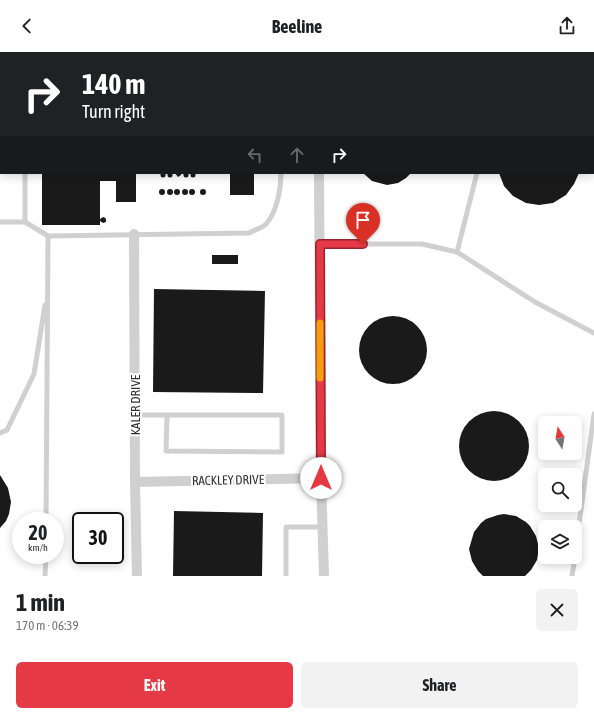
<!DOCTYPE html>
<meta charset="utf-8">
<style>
:root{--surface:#fff;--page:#f2f2f2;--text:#202124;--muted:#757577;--accent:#e63946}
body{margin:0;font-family:"Asap Condensed",sans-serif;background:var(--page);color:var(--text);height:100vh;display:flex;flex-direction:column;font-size:15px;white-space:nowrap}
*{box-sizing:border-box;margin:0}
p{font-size:13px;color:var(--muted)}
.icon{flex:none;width:22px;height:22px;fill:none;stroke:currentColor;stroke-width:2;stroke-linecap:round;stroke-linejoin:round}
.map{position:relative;height:524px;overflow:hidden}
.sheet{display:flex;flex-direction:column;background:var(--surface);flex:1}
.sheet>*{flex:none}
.top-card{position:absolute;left:0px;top:0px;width:594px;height:122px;box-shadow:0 2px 10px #0003;background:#202124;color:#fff;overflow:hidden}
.needle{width:26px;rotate:349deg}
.fabs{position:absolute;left:538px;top:364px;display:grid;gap:8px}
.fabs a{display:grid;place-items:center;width:44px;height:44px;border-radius:6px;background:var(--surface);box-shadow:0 2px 10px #0003;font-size:20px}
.speed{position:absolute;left:12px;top:460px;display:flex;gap:8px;font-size:20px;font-weight:700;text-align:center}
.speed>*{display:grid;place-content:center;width:52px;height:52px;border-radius:50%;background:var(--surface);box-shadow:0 2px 10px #0003;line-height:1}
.speed small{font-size:10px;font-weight:400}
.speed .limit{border:2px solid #111;border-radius:6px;background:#fff;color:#111}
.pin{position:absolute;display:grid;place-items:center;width:34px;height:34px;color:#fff;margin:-41px -17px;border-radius:50% 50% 50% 0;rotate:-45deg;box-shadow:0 0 4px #0007}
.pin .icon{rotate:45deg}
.me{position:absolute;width:44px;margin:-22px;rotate:0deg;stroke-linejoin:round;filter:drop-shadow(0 0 3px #0008)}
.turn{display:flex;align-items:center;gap:14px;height:84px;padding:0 16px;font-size:18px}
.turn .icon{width:52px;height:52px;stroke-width:2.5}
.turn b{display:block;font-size:28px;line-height:34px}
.lanes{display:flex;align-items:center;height:38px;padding:0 16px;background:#0003;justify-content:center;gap:20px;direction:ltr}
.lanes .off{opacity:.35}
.round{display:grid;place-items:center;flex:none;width:42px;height:42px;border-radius:6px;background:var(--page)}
.summary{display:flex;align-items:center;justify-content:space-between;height:68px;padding:0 16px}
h1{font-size:24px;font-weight:700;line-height:30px}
.button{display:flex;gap:8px;margin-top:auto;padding:8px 16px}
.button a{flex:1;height:46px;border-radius:6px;background:var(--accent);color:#fff;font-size:16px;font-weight:700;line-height:46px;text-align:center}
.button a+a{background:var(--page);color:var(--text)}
header{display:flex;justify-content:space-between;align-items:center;height:52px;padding:0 16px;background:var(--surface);font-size:18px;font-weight:700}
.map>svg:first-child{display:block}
</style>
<header><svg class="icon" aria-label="back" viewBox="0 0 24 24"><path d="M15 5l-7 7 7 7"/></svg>Beeline<svg class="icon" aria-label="share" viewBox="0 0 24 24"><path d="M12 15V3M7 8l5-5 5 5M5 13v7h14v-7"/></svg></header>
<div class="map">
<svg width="594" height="524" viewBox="0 0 594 524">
<rect width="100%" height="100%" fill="#fff"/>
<!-- building -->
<g fill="#1a1a1a">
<circle cx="193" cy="123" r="2.5"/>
<circle cx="170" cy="123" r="2.5"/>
<circle cx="163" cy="123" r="2.5"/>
<circle cx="186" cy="123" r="2.5"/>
<polygon points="42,121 136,121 136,150 116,150 116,129 100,129 100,168 101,166 104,165 106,167 106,170 103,171 100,169 100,173 42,173"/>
<polygon points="175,121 181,121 181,123 178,125"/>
<rect x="230" y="121" width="24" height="22"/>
<polygon points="363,121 411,121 406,126 398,131 387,133 372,129"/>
<polygon points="499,121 579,121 574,132 566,143 553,151 539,153 526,151 513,144 504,134"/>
<circle cx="185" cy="140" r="3"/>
<circle cx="192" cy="140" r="3"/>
<circle cx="170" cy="140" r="3"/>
<circle cx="177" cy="140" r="3"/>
<circle cx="162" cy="140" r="3"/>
<circle cx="203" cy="140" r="3"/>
<rect x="212" y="203" width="26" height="9"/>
<polygon points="154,237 265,239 263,341 153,340"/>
<circle cx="393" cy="298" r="34"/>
<circle cx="494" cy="394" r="35"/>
<polygon points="0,423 8,436 11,450 9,462 6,469 0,476"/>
<polygon points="174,459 263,461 262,524 173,524"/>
<polygon points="504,462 516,464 526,470 530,474 536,484 539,496 537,508 531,518 525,524 483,524 478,519 472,509 469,497 474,480 481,471 486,467 498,463"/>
</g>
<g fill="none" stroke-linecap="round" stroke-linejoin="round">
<!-- lane -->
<g stroke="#d0d0d0" stroke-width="5">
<polyline points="25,0 25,1"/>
<polyline points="264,1 264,0"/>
<polyline points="487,1 487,0"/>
<polyline points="0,170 25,170 25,121"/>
<polyline points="25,170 48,184"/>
<polyline points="320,192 422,192 457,200 535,250 594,281"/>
<polyline points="457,200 477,121"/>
<polyline points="135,363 282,363 282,400 166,399 167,363"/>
<polyline points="0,381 7,378 34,322 45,253"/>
<path d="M46,469L48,184L249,181C254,178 262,176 266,172C277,160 281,137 281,121"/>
<polyline points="575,502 594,362"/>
<polyline points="45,524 46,503"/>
<polyline points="286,524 286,475 322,475"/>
<polyline points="572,524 575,505"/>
</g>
<!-- street -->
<g stroke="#d0d0d0" stroke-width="10">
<polyline points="319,0 319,1"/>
<polyline points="319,121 321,426 324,524"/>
<polyline points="134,182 135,430 137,524"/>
<polyline points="135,430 321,426"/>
</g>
</g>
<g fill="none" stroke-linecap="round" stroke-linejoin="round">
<defs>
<polyline id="route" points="321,426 320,192 363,192"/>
</defs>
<!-- route casing -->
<use href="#route" stroke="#96252e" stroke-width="10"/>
<!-- route -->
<use href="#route" stroke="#e63946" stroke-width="7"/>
<!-- slow -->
<polyline stroke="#f59e0b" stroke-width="7" points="320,271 320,326"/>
</g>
<g text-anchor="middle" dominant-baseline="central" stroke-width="4" stroke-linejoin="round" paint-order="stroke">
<!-- street labels -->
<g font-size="13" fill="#333" stroke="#fff">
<text transform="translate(135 353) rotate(-90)">KALER DRIVE</text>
<text transform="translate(228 428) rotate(-1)">RACKLEY DRIVE</text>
</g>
</g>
</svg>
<div class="fabs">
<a><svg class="needle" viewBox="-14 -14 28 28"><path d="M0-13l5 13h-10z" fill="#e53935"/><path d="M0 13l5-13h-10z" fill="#757577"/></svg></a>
<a><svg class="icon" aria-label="search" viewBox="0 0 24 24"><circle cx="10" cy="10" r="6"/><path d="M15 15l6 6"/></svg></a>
<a><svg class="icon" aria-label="layers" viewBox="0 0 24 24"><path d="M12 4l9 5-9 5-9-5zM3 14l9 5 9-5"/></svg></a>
</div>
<div class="speed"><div>20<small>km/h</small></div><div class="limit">30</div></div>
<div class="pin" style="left:363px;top:192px;background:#d93025"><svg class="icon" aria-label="arrive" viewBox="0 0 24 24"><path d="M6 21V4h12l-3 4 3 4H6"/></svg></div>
<svg class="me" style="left:321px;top:426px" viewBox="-20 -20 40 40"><circle r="19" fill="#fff"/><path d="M0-13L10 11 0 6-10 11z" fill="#e63946"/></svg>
<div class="top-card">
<div class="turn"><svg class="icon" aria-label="right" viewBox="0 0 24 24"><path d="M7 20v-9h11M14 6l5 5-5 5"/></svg><div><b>140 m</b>Turn right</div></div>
<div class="lanes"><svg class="icon off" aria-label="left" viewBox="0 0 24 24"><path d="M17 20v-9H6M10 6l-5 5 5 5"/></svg><svg class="icon off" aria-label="ahead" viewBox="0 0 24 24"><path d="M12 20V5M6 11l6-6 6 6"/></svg><svg class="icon" aria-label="right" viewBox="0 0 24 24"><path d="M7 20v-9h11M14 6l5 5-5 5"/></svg></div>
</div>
</div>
<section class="sheet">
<div class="summary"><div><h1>1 min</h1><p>170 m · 06:39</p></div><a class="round"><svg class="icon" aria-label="close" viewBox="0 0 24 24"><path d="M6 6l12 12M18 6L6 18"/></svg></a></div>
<div class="button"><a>Exit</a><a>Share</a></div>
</section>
